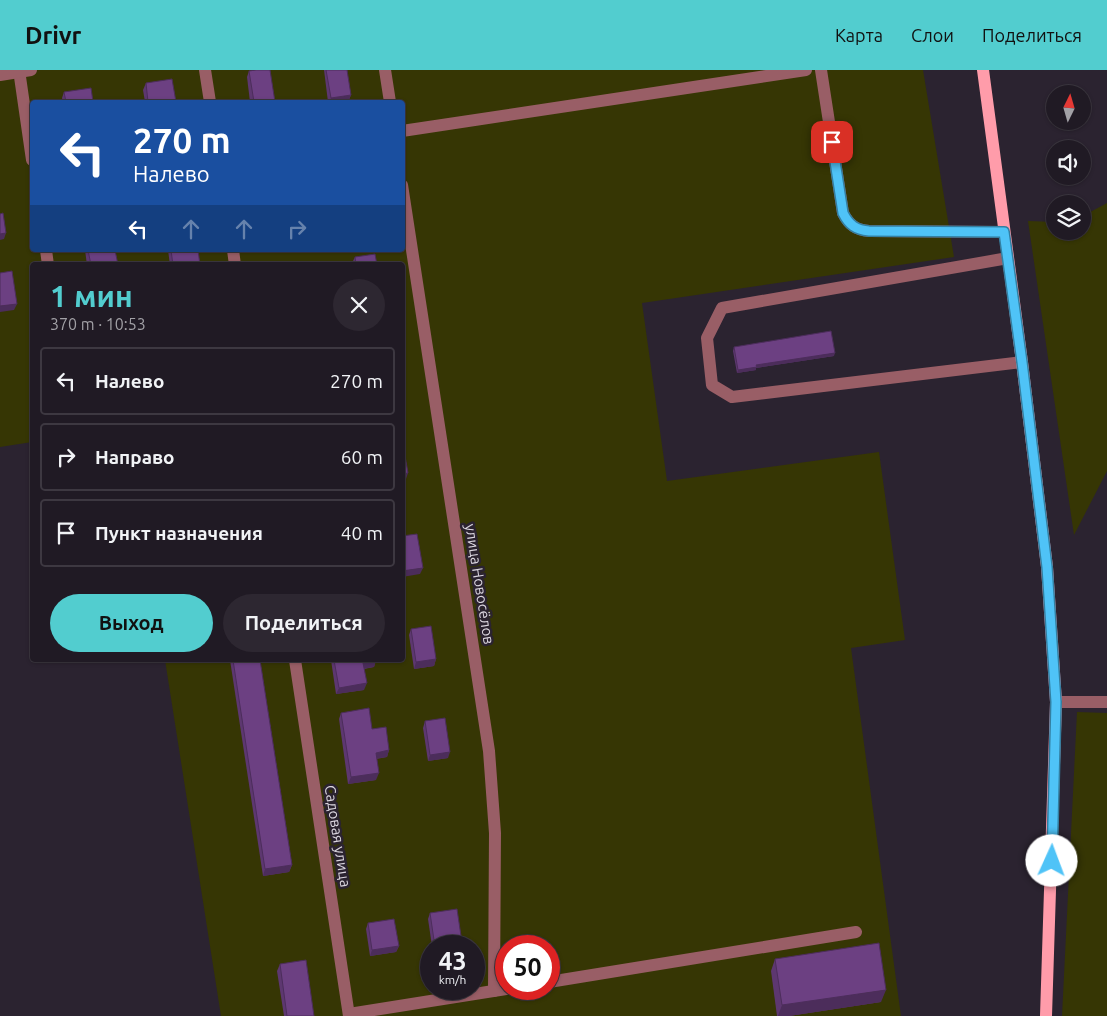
<!DOCTYPE html>
<html lang="ru">
<meta charset="utf-8">
<style>
:root{--surface:#201a24;--page:#2d2731;--text:#f1f3f6;--muted:#a2a1a6;--line:#3d3841;--accent:#52cdcf}
body{margin:0;font-family:Ubuntu,sans-serif;background:var(--page);color:var(--text);height:100vh;display:flex;flex-direction:column;font-size:19px;white-space:nowrap}
*{box-sizing:border-box;margin:0}
p{font-size:16px;color:var(--muted)}
.icon{flex:none;width:28px;height:28px;fill:none;stroke:currentColor;stroke-width:2;stroke-linecap:round;stroke-linejoin:round}
.map{position:relative;flex:1;overflow:hidden}
.side{position:absolute;left:30px;top:192px;width:375px;height:400px;display:flex;flex-direction:column;background:var(--surface);border-radius:5px;box-shadow:0 1px 4px #0004,0 0 0 1px var(--line)}
.side>*{flex:none}
.banner{position:absolute;left:30px;top:30px;width:375px;height:152px;border-radius:5px;box-shadow:0 1px 4px #0004,0 0 0 1px var(--line);background:#1a4fa0;color:#fff;overflow:hidden}
.needle{width:32px;rotate:5deg}
.fabs{position:absolute;left:1046px;top:15px;display:grid;gap:10px}
.fabs a{display:grid;place-items:center;width:45px;height:45px;border-radius:50%;background:var(--surface);box-shadow:0 1px 4px #0004,0 0 0 1px var(--line);font-size:25px}
.speed{position:absolute;left:420px;top:865px;display:flex;gap:10px;font-size:25px;font-weight:700;text-align:center}
.speed>*{display:grid;place-content:center;width:65px;height:65px;border-radius:50%;background:var(--surface);box-shadow:0 1px 4px #0004,0 0 0 1px var(--line);line-height:1}
.speed small{font-size:12px;font-weight:400}
.speed .limit{border:8px solid #d22;background:#fff;color:#111}
.pin{position:absolute;display:grid;place-items:center;width:42px;height:42px;color:#fff;margin:-21px;border-radius:10px;box-shadow:0 2px 8px #0006}
.me{position:absolute;width:55px;margin:-28px;rotate:2deg;stroke-linejoin:round;filter:drop-shadow(0 0 4px #0008)}
.turn{display:flex;align-items:center;gap:18px;height:105px;padding:0 20px;font-size:22px}
.turn .icon{width:65px;height:65px;stroke-width:2.5}
.turn b{display:block;font-size:35px;line-height:42px}
.lanes{display:flex;align-items:center;height:48px;padding:0 20px;background:#0003;justify-content:center;gap:25px;direction:ltr}
.lanes .off{opacity:.35}
.round{display:grid;place-items:center;flex:none;width:52px;height:52px;border-radius:26px;background:var(--page)}
.summary{display:flex;align-items:center;justify-content:space-between;height:85px;padding:0 20px}
h1{font-size:30px;font-weight:600;line-height:38px;color:var(--accent)}
.cta{display:flex;gap:10px;margin-top:auto;padding:10px 20px}
.cta a{flex:1;height:58px;border-radius:30px;background:var(--accent);color:#111;font-size:20px;font-weight:600;line-height:58px;text-align:center}
.cta a+a{background:var(--page);color:var(--text)}
ul{padding:0;list-style:none}
li{display:flex;align-items:center;gap:15px;height:68px;margin:0 10px 8px;padding:0 10px;border:2px solid var(--line);border-radius:5px}
li div{flex:1}
li b{display:block;font-size:19px}
li em{font-style:normal}
header{display:flex;align-items:center;gap:30px;box-sizing:border-box;height:70px;padding:0 25px;background:var(--accent);color:#111}
header strong{font-size:24px}
nav{display:flex;gap:28px;margin-inline-start:auto;font-size:18px}
.map>svg:first-child{display:block}
</style>
<header>
<strong>Drivr</strong>
<nav><a>Карта</a><a>Слои</a><a>Поделиться</a></nav>
</header>
<div class="map">
<svg width="1107" height="946" viewBox="0 0 1107 946">
<rect width="100%" height="100%" fill="#2b2330"/>
<!-- green -->
<g fill="#363604" fill-rule="evenodd">
<path d="M0,0H923L954,187L642,233L667,411L879,382L905,570L851,578L901,946H221L165,590H402V195H32V372L0,377ZM32,32H402V180H32ZM431,876H474V919H431ZM506,876H549V919H506Z"/>
<polygon points="1107,133 1107,401 1074,465 1028,151 1055,152 1055,161 1082,161 1083,146"/>
<polygon points="1077,642 1107,643 1107,946 1062,946"/>
</g>
<g fill="none" stroke-linecap="round" stroke-linejoin="round">
<!-- minor -->
<g stroke="#995e66" stroke-width="12">
<polyline points="19,0 32,90"/>
<polyline points="205,0 210,32"/>
<polyline points="385,0 390,32"/>
<path d="M821,0L843,143C849,155 856,160 869,161L1004,162"/>
<polyline points="0,5 31,0"/>
<polyline points="402,61 806,0"/>
<polyline points="402,115 489,681 495,763 494,921"/>
<polyline points="46,180 48,195"/>
<polyline points="233,180 235,195"/>
<polyline points="1008,188 722,238 707,268 712,315 732,327 1022,292"/>
<polyline points="295,590 349,946"/>
<polyline points="1056,632 1107,632"/>
<polyline points="549,912 856,862"/>
<polyline points="349,944 506,919"/>
</g>
<!-- major -->
<polyline stroke="#ff9caa" stroke-width="12" points="983,0 1022,292 1047,497 1056,632 1046,946"/>
</g>
<!-- wall -->
<g fill="#5d3770">
<polygon points="324,0 326,0 351,25 348,32 328,32"/>
<polygon points="249,1 275,32 250,32 247,7"/>
<polygon points="146,13 176,32 145,32 143,20"/>
<polygon points="64,22 93,32 63,32 62,28"/>
<polygon points="85,180 115,180 118,195 87,195"/>
<polygon points="168,180 198,180 200,195 170,195"/>
<polygon points="355,187 377,195 352,195 352,193"/>
<polygon points="734,277 834,286 756,298 756,300 737,303 733,281"/>
<polygon points="411,559 436,589 434,596 414,599 409,565"/>
<polygon points="230,590 260,590 292,795 289,802 263,806"/>
<polygon points="331,590 376,590 374,597 364,599 364,620 336,624"/>
<polygon points="341,643 372,659 389,680 387,687 376,689 376,710 348,714 339,649"/>
<polygon points="425,651 448,688 428,691 423,658"/>
<polygon points="430,843 461,866 458,872 432,876 428,849"/>
<polygon points="368,853 399,876 396,882 370,886 366,859"/>
<polygon points="775,889 881,932 789,946 777,946 771,901"/>
<polygon points="280,894 314,946 284,946 277,901"/>
</g>
<!-- shaded-wall -->
<g fill="#4c2d5b">
<polygon points="351,25 348,32 329,32 331,28"/>
<polygon points="6,163 4,169 0,170 0,164"/>
<polygon points="17,234 14,240 0,242 0,236"/>
<polygon points="835,283 834,286 756,298 756,300 737,303 738,300 756,295"/>
<polygon points="408,403 406,409 402,410 402,404"/>
<polygon points="423,498 420,504 402,507 402,501"/>
<polygon points="436,589 434,596 414,599 416,592"/>
<polygon points="376,591 374,597 361,599 363,593"/>
<polygon points="367,613 364,620 336,624 339,618"/>
<polygon points="389,680 387,687 373,689 376,683"/>
<polygon points="450,682 448,688 428,691 430,685"/>
<polygon points="379,703 376,710 348,714 351,707"/>
<polygon points="292,795 289,802 263,806 265,799"/>
<polygon points="461,866 458,872 432,876 434,870"/>
<polygon points="399,876 396,882 370,886 372,880"/>
<polygon points="886,920 881,932 789,946 778,946 782,935"/>
</g>
<!-- building -->
<g fill="#6c4082" stroke="#4c2d5b">
<polygon points="256,0 270,0 275,32 254,32 249,1"/>
<polygon points="326,0 347,0 351,25 331,28"/>
<polygon points="172,9 176,32 148,32 146,13"/>
<polygon points="91,18 93,32 66,32 64,22"/>
<polygon points="3,143 6,163 0,164 0,144"/>
<polygon points="88,180 115,180 118,195 91,195"/>
<polygon points="171,180 198,180 200,195 173,195"/>
<polygon points="375,184 377,195 356,195 355,187"/>
<polygon points="12,201 17,234 0,236 0,203"/>
<polygon points="831,261 835,283 756,295 757,297 738,300 734,277"/>
<polygon points="402,369 408,403 402,404"/>
<polygon points="417,464 423,498 402,501 402,466"/>
<polygon points="431,556 436,589 416,592 411,559"/>
<polygon points="233,590 260,590 292,795 265,799"/>
<polygon points="334,590 376,590 376,591 363,593 367,613 339,618"/>
<polygon points="369,638 372,659 386,657 389,680 376,683 379,703 351,707 341,643"/>
<polygon points="445,648 450,682 430,685 425,651"/>
<polygon points="457,839 461,866 434,870 430,843"/>
<polygon points="394,849 399,876 372,880 368,853"/>
<polygon points="879,873 886,920 782,935 775,889"/>
<polygon points="306,890 314,946 287,946 280,894"/>
</g>
<g fill="none" stroke-linecap="round" stroke-linejoin="round">
<defs>
<path id="route" d="M832,72L843,143C849,155 856,160 869,161L1004,162L1022,292L1047,497L1056,632L1052,791"/>
</defs>
<!-- route casing -->
<use href="#route" stroke="#337fa1" stroke-width="12"/>
<!-- route -->
<use href="#route" stroke="#4fc3f7" stroke-width="9"/>
</g>
<g text-anchor="middle" dominant-baseline="central" stroke-width="5" stroke-linejoin="round" paint-order="stroke">
<!-- street labels -->
<g font-size="15" fill="#dad5de" stroke="#2b2330">
<text transform="translate(480 514) rotate(81)">улица Новосёлов</text>
<text transform="translate(338 766) rotate(81)">Садовая улица</text>
</g>
</g>
</svg>
<div class="fabs">
<a><svg class="needle" viewBox="-14 -14 28 28"><path d="M0-13l5 13h-10z" fill="#e53935"/><path d="M0 13l5-13h-10z" fill="#a2a1a6"/></svg></a>
<a><svg class="icon" aria-label="sound" viewBox="0 0 24 24"><path d="M4 9h4l5-4v14l-5-4H4zM17 9q2 3 0 6"/></svg></a>
<a><svg class="icon" aria-label="layers" viewBox="0 0 24 24"><path d="M12 4l9 5-9 5-9-5zM3 14l9 5 9-5"/></svg></a>
</div>
<div class="speed"><div>43<small>km/h</small></div><div class="limit">50</div></div>
<div class="pin" style="left:832px;top:72px;background:#d93025"><svg class="icon" aria-label="arrive" viewBox="0 0 24 24"><path d="M6 21V4h12l-3 4 3 4H6"/></svg></div>
<svg class="me" style="left:1052px;top:791px" viewBox="-20 -20 40 40"><circle r="19" fill="#fff"/><path d="M0-13L10 11 0 6-10 11z" fill="#4fc3f7"/></svg>
<div class="banner">
<div class="turn"><svg class="icon" aria-label="left" viewBox="0 0 24 24"><path d="M17 20v-9H6M10 6l-5 5 5 5"/></svg><div><b>270 m</b>Налево</div></div>
<div class="lanes"><svg class="icon" aria-label="left" viewBox="0 0 24 24"><path d="M17 20v-9H6M10 6l-5 5 5 5"/></svg><svg class="icon off" aria-label="ahead" viewBox="0 0 24 24"><path d="M12 20V5M6 11l6-6 6 6"/></svg><svg class="icon off" aria-label="ahead" viewBox="0 0 24 24"><path d="M12 20V5M6 11l6-6 6 6"/></svg><svg class="icon off" aria-label="right" viewBox="0 0 24 24"><path d="M7 20v-9h11M14 6l5 5-5 5"/></svg></div>
</div>
<section class="side">
<div class="summary"><div><h1>1 мин</h1><p>370 m · 10:53</p></div><a class="round"><svg class="icon" aria-label="close" viewBox="0 0 24 24"><path d="M6 6l12 12M18 6L6 18"/></svg></a></div>
<ul>
<li><svg class="icon" aria-label="left" viewBox="0 0 24 24"><path d="M17 20v-9H6M10 6l-5 5 5 5"/></svg><div><b>Налево</b></div><em>270 m</em></li>
<li><svg class="icon" aria-label="right" viewBox="0 0 24 24"><path d="M7 20v-9h11M14 6l5 5-5 5"/></svg><div><b>Направо</b></div><em>60 m</em></li>
<li><svg class="icon" aria-label="arrive" viewBox="0 0 24 24"><path d="M6 21V4h12l-3 4 3 4H6"/></svg><div><b>Пункт назначения</b></div><em>40 m</em></li>
</ul>
<div class="cta"><a>Выход</a><a>Поделиться</a></div>
</section>
</div>
